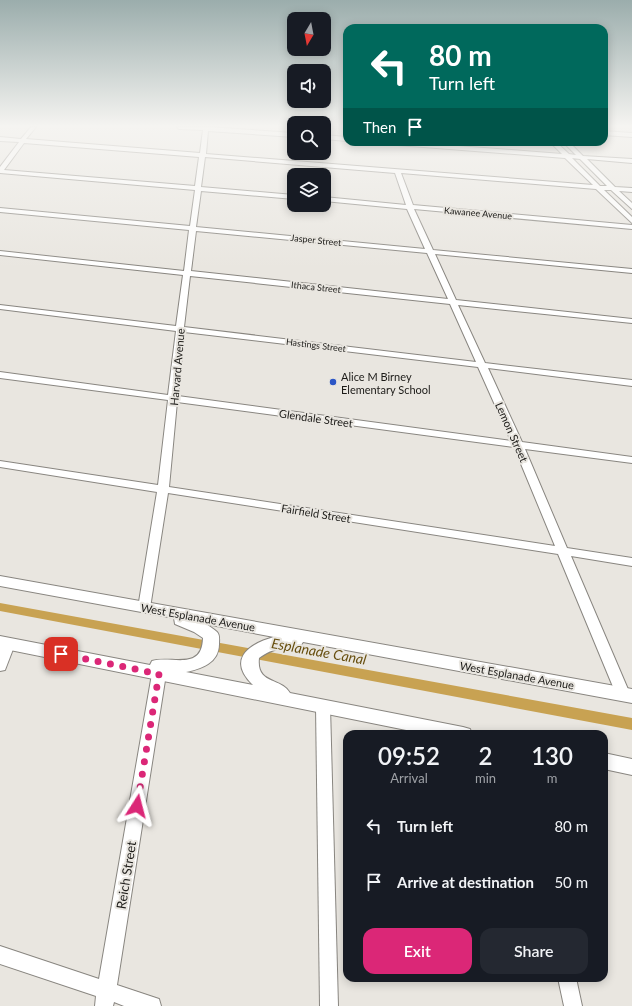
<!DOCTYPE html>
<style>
:root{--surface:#171b24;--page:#242831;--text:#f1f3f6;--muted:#9ea1a6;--accent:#db2777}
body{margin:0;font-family:Lato,sans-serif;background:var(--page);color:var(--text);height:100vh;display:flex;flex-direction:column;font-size:15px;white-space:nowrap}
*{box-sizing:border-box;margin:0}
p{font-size:13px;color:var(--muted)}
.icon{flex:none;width:22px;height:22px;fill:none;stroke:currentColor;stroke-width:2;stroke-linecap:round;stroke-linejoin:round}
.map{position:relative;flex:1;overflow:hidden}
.side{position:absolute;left:343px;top:730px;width:265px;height:252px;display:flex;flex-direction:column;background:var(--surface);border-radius:12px;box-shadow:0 2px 10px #0003}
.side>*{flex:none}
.banner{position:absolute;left:343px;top:24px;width:265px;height:122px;border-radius:12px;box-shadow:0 2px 10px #0003;background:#00695c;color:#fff;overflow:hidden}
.needle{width:26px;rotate:190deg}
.controls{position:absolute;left:287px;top:12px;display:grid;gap:8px}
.controls a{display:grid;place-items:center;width:44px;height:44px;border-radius:8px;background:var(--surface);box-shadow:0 2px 10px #0003;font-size:20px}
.pin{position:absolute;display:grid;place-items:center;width:34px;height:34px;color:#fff;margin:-17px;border-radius:8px;box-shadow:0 2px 6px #0006}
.me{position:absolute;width:44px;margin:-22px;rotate:9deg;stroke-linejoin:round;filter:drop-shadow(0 0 3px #0008)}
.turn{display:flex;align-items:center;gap:14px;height:84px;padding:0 20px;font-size:18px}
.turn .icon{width:52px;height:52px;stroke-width:2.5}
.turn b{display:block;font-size:28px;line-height:34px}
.then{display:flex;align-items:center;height:38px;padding:0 20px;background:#0003;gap:8px;font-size:15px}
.eta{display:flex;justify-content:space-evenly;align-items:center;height:68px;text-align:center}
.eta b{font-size:24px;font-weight:600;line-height:28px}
.primary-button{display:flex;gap:8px;margin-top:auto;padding:8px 20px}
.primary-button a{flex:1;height:46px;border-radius:12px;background:var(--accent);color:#fff;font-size:16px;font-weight:600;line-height:46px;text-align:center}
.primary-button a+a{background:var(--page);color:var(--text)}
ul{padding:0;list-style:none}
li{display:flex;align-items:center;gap:12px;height:56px;padding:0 20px}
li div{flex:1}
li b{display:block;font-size:15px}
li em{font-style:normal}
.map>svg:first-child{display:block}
</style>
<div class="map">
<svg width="632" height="1006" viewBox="0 0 632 1006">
<rect width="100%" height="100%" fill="#e9e6e0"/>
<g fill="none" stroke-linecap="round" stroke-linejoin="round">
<!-- canal -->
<polygon fill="#c8a252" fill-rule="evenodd" points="0,603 632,718 632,730 0,611"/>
<defs>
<g id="minor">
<path d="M31,127H36L26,139L200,153L203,130L179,129L177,127H208L294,133V137L208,131L206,154L593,185L565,158L385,144L382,142H406L562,154L550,142H556L569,154L576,155L563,142H569L583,156L632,159V163L587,159L615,187L632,188V192L619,191L632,203V209L611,190H604L632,217V223L596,189L401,173L413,205L632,225V229L414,209L433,250L632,269V273L435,254L456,300L632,319V323L458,305L485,363L632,380V386L488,368L522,442L632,457V463L525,449L567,548L632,558V566L571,556L630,694L628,698L623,699L618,698L616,694L558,554L168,493L150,608L148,611H140L138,608L157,492L0,467V461L158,485L168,400L0,378V372L168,395L176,331L0,309V305L176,326L183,275L0,255V251L184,271L189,230L0,212V208L190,226L195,190L0,173V167L19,142L0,141V137L21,139ZM24,143L199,157L195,186L4,170ZM205,157L395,173L406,205L324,197V201L407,209L425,249L196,227L201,191L294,199V195L201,187ZM572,158L580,159L607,186H600ZM196,231L427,253L448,299L191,271ZM190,276L450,304L476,362L184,327ZM184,332L478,367L511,441L178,396ZM177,402L514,447L555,546L169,487Z"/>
<polygon points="604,131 632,133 632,137 604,135"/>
<polygon points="324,135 347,137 347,141 324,139"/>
<polygon points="8,639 13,641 15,644 5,670 0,671 0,648 3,641"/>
<polygon points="159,669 164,670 166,674 117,985 159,999 161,1006 124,1006 114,1002 113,1006 95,1006 96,996 0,964 0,946 99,979 152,674 154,670"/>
<polygon points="323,701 328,702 330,706 338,1006 320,1006 316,706 318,702"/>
<polygon points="558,978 576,978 582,1006 564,1006"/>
</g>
<g id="major">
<path d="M0,576L632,689V703L303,642L301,645C284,650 275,646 259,658C256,685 281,677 290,693L463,727L470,729L472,734H426L0,648V636L150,665L152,661C171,655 202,672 203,638L194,632L175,624L174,618L0,586ZM206,624L274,637C248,644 227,660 253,685L186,672C201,669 219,663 219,644C219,640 220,635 217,632C214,629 210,627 206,624Z"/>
<polygon points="604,753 632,759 632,775 604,769"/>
</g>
</defs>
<!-- minor casing -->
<use href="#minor" stroke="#898680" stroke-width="2"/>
<!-- major casing -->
<use href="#major" stroke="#898680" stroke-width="2"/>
<!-- minor -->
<use href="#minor" fill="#fff" fill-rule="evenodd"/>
<!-- major -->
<use href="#major" fill="#fff" fill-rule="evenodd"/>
</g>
<!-- sky -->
<linearGradient id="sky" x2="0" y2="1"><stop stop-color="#9badac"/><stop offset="0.47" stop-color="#f5f4f1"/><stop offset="1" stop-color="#f5f4f1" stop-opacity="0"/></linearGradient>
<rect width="632" height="268" fill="url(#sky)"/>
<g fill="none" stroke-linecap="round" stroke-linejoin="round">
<!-- route -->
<polyline stroke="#db2777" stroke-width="7" stroke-dasharray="0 12.6" points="61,654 159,674 137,806"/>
</g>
<!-- markers -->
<circle fill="#2c56c6" stroke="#e9e6e0" stroke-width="1.5" cx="333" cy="382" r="4"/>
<g text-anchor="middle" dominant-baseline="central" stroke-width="4" stroke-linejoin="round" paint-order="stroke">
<!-- far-street labels -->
<g font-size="9" fill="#1c1b18" stroke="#e9e6e0">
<text transform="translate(478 213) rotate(5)">Kawanee Avenue</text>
<text transform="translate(316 240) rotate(6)">Jasper Street</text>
<text transform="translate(316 287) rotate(6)">Ithaca Street</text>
<text transform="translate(316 345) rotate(7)">Hastings Street</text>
</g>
<!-- street labels -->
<g font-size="11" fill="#1c1b18" stroke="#e9e6e0">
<text transform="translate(177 367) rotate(-85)">Harvard Avenue</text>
<text transform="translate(316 418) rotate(8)">Glendale Street</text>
<text transform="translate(512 432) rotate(66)">Lemon Street</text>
<text transform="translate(316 513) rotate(9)">Fairfield Street</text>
<text transform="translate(198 617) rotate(10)">West Esplanade Avenue</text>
<text transform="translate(517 675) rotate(10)">West Esplanade Avenue</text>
</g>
<!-- poi labels -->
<g font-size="11" fill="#1c1b18" stroke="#e9e6e0" text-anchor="start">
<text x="341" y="376">Alice M Birney<tspan x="341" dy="13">Elementary School</tspan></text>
</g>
<!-- near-street labels -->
<g font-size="13" fill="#1c1b18" stroke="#e9e6e0">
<text transform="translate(126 875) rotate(-81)">Reich Street</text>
</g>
<!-- near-water labels -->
<g font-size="14" font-style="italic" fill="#674e0e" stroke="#e9e6e0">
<text transform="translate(319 651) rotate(10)">Esplanade Canal</text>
</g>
</g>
</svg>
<div class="controls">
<a><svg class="needle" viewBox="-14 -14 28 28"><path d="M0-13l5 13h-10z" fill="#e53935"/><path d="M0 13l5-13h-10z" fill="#9ea1a6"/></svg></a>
<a><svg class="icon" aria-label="sound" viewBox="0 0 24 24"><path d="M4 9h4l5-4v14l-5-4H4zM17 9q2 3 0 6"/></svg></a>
<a><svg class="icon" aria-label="search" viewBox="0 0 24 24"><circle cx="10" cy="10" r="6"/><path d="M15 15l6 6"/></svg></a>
<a><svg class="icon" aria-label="layers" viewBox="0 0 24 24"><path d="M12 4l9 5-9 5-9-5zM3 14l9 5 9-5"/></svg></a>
</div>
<div class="pin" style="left:61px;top:654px;background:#d93025"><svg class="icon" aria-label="arrive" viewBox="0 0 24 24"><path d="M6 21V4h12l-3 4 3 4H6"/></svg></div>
<svg class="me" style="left:137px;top:806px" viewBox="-20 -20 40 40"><path d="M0-17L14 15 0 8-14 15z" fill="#db2777" stroke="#fff" stroke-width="4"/></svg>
<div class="banner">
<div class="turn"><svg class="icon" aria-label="left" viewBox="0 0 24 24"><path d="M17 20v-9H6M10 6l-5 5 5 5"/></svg><div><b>80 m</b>Turn left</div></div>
<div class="then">Then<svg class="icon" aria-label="arrive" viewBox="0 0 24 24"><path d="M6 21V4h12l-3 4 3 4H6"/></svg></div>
</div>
<section class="side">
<div class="eta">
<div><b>09:52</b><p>Arrival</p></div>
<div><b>2</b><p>min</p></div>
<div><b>130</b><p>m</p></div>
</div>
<ul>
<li><svg class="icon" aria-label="left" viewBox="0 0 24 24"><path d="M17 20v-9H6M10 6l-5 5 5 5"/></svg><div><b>Turn left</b></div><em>80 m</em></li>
<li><svg class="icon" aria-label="arrive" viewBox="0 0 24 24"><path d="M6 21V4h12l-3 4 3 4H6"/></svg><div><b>Arrive at destination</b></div><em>50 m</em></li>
</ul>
<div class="primary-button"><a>Exit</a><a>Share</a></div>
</section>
</div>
